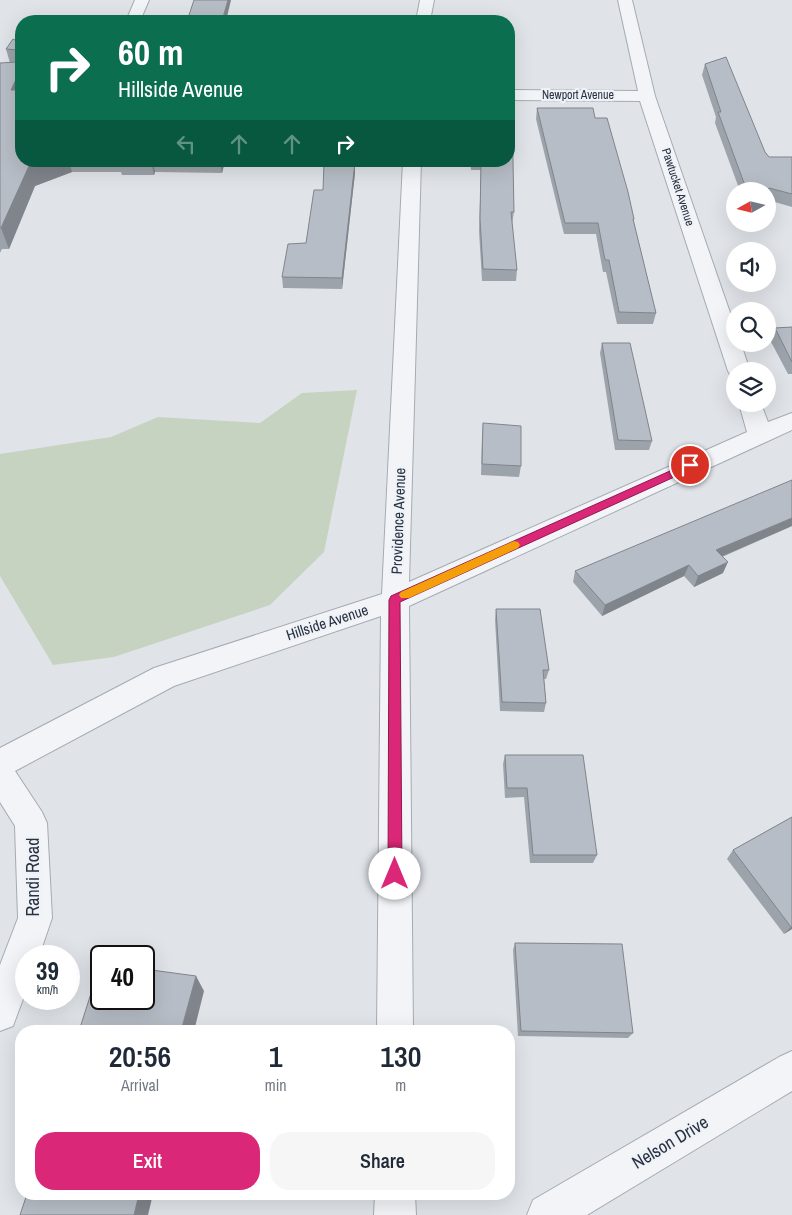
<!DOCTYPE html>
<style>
:root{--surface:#fff;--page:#f6f6f7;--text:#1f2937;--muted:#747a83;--accent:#db2777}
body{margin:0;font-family:"Archivo Narrow",sans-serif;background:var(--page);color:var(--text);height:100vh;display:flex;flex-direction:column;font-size:19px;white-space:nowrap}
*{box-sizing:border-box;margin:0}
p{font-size:16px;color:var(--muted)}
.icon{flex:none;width:28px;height:28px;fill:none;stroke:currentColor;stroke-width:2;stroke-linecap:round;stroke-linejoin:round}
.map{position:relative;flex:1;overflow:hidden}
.sheet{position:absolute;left:15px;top:1025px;width:500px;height:175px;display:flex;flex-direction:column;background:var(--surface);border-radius:20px;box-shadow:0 5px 20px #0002}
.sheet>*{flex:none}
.banner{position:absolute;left:15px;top:15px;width:500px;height:152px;border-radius:20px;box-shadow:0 5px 20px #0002;background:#0b6e4f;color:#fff;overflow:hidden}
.needle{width:32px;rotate:262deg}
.fabs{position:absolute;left:726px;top:182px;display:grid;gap:10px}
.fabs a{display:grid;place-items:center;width:50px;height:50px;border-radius:50%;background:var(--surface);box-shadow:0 5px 20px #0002;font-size:25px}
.speed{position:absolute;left:15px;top:945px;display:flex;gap:10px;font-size:25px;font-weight:700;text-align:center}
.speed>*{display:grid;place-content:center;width:65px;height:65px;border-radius:50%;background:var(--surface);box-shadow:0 5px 20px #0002;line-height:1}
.speed small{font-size:12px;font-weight:400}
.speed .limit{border:2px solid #111;border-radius:8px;background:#fff;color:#111}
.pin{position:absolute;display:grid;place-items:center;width:42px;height:42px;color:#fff;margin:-21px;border:2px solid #fff;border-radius:50%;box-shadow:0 1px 5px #0007}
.me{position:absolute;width:55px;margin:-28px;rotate:0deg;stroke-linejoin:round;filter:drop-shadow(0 0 4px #0008)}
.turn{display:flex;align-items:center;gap:18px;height:105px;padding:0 20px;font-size:22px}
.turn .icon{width:65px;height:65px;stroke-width:2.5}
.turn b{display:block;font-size:35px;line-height:42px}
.lanes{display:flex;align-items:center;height:48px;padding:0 20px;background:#0003;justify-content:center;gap:25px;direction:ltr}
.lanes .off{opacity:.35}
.eta{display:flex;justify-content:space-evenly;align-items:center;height:85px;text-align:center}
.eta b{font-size:30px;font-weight:600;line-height:35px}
.primary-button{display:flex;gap:10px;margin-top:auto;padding:10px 20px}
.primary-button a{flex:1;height:58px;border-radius:20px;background:var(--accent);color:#fff;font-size:20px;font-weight:600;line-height:58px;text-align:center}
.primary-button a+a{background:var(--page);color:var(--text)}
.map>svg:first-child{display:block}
</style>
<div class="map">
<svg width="792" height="1215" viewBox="0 0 792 1215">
<rect width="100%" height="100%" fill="#e0e4e9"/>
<!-- green -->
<polygon fill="#c6d3c1" points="357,390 324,552 270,605 114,657 53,665 0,576 0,454 111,437 158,417 260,423 302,393"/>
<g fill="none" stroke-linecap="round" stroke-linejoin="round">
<defs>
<g id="minor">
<polygon points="135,0 149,0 140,21 126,21"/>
<polygon points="420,0 434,0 430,21 416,21"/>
<polygon points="618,0 632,0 655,96 735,327 735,344 741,344 750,371 735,371 735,377 731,376 728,371 640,101 509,100 509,90 638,91"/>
<polygon points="403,161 421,161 409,582 747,432 739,404 761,404 768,422 792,413 792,430 409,606 413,1031 377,1031 381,616 174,686 15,771 42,812 47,823 52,918 39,956 26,956 26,991 13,1026 0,1031 0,965 18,918 15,826 0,802 0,748 154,668 382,594"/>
<polygon points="792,1051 792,1091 587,1215 527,1215 533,1200 779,1057"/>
<polygon points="375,1194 415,1194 416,1215 374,1215"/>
</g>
</defs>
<!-- minor casing -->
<use href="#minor" stroke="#a5abb3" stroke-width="2"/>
<!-- minor -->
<use href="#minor" fill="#f3f4f7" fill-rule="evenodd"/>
</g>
<!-- wall -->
<g fill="#9da3aa">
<polygon points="21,43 21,161 225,161 222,173 155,172 154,175 122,175 121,172 72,172 35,186 9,249 2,249 0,253 0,63 10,63 6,49"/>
<polygon points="705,64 765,152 769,157 792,157 792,207 768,200 768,191 740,191 715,123 716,117 702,75"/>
<polygon points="537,108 595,118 634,219 634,223 656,313 653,324 617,324 606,272 603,272 596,234 564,234 536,119"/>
<polygon points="470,161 509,161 514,212 512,224 517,270 516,281 482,281 479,231 481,170 471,170"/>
<polygon points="355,162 355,173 342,289 283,288 282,277 306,243 323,190"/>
<polygon points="792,327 792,374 788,374 770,340 775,328"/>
<polygon points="602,343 652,441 649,450 615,450 600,353"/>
<polygon points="483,423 521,466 519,477 481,475 482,435"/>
<polygon points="792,526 722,557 723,573 694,587 684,576 602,616 573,582 575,571"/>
<polygon points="496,609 549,670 546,679 544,679 546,703 544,712 500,711 495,619"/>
<polygon points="505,755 597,855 593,863 530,863 524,797 505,798 503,764"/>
<polygon points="792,817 792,929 784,934 727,859 733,850"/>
<polygon points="515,943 633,1033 628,1038 518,1036 513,950"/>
</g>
<!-- shaded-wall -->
<g fill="#80848b">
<polygon points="228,0 231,0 226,21 222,21"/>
<polygon points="21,69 21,101 11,90"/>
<polygon points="42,161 69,161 72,172 35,186 9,249 1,228 29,166"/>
<polygon points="151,161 153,161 155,172 154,175"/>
<polygon points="220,161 225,161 222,173"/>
<polygon points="355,162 355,173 342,289 342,278"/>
<polygon points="792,518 792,526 711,561 716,550"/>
<polygon points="728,562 723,573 694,587 698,576"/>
<polygon points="689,565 684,576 602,616 605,605"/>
<polygon points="791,927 792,927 792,929 784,934"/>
<polygon points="196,976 204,991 194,1031 181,1031"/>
<polygon points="139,1194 153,1194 148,1215 134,1215"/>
</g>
<!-- building -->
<g fill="#b7bdc6" stroke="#80848b">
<polygon points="194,0 228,0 222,21 187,21"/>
<polygon points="13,39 21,43 21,69 11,90 21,90 21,161 42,161 29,166 1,228 0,228 0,63 17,62 17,50 6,49"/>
<polygon points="726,57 765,152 769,157 792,157 792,194 769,188 767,191 755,191 744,183 718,112 721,112 705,64"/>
<polygon points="537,108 593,108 595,118 607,118 628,192 634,219 633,219 656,313 619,312 609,260 605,260 598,223 565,223"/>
<polygon points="509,112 512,112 514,212 511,212 517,270 483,269 480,219 481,161 509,161"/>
<polygon points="355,162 342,278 282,277 288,244 306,243 314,190 323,190 324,163"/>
<polygon points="792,327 792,362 775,328"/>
<polygon points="602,343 630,343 652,441 618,440"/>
<polygon points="483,423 521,426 521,466 482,464"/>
<polygon points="792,480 792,518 716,550 728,562 698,576 689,565 605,605 575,571"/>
<polygon points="496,609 540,609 549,670 543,670 546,703 502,702"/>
<polygon points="505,755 583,755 597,855 533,855 527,788 507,788"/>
<polygon points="792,817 792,927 791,927 733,850"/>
<polygon points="515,943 622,944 633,1033 521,1031"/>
<polygon points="101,962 101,999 144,999 144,969 196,976 181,1031 79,1031"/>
<polygon points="27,1194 139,1194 134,1215 20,1215"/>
</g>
<!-- route -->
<polygon fill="#db2777" stroke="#8e194d" points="690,462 695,465 694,468 400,602 402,874 400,879 395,881 390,879 388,874 389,600 391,596"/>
<!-- slow -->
<polygon fill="#f59e0b" points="514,541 518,542 520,545 518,548 409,598 401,598 399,595 401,592"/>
<g text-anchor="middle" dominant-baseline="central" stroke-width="4.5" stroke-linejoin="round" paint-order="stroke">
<!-- far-street labels -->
<g font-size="12" fill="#283141" stroke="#eff2f6">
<text x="578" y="95">Newport Avenue</text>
<text transform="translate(678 187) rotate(72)">Pawtucket Avenue</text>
</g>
<!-- street labels -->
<g font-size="15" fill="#283141" stroke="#eff2f6">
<text transform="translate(398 521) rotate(-88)">Providence Avenue</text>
<text transform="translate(327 622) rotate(-18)">Hillside Avenue</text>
</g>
<!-- near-street labels -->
<g font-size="18" fill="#283141" stroke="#eff2f6">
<text transform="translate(32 877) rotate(-90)">Randi Road</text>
<text transform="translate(670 1142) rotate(-31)">Nelson Drive</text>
</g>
</g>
</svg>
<div class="fabs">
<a><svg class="needle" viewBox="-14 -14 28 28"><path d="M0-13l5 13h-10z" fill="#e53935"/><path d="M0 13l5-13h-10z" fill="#747a83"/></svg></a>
<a><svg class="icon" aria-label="sound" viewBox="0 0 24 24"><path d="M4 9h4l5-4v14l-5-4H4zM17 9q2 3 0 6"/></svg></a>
<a><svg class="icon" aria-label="search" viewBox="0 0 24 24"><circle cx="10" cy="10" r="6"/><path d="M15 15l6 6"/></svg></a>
<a><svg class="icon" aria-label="layers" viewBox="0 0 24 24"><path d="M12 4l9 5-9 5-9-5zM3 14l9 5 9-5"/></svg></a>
</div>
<div class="speed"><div>39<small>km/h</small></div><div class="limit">40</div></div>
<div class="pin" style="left:690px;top:465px;background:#d93025"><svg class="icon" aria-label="arrive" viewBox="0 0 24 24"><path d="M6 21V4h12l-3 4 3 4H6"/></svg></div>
<svg class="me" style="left:395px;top:874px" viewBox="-20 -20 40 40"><circle r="19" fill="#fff"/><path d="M0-13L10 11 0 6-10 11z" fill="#db2777"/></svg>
<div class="banner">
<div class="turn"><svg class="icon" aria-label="right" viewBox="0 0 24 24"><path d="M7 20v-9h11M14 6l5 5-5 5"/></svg><div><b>60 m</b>Hillside Avenue</div></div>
<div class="lanes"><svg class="icon off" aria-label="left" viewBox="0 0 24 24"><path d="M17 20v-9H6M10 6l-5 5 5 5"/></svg><svg class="icon off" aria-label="ahead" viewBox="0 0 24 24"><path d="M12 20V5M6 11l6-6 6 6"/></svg><svg class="icon off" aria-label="ahead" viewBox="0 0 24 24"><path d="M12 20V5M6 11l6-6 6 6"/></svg><svg class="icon" aria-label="right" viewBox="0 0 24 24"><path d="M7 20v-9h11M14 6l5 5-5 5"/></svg></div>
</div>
<section class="sheet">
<div class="eta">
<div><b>20:56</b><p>Arrival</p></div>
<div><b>1</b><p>min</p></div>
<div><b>130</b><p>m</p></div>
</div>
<div class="primary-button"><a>Exit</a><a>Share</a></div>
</section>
</div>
